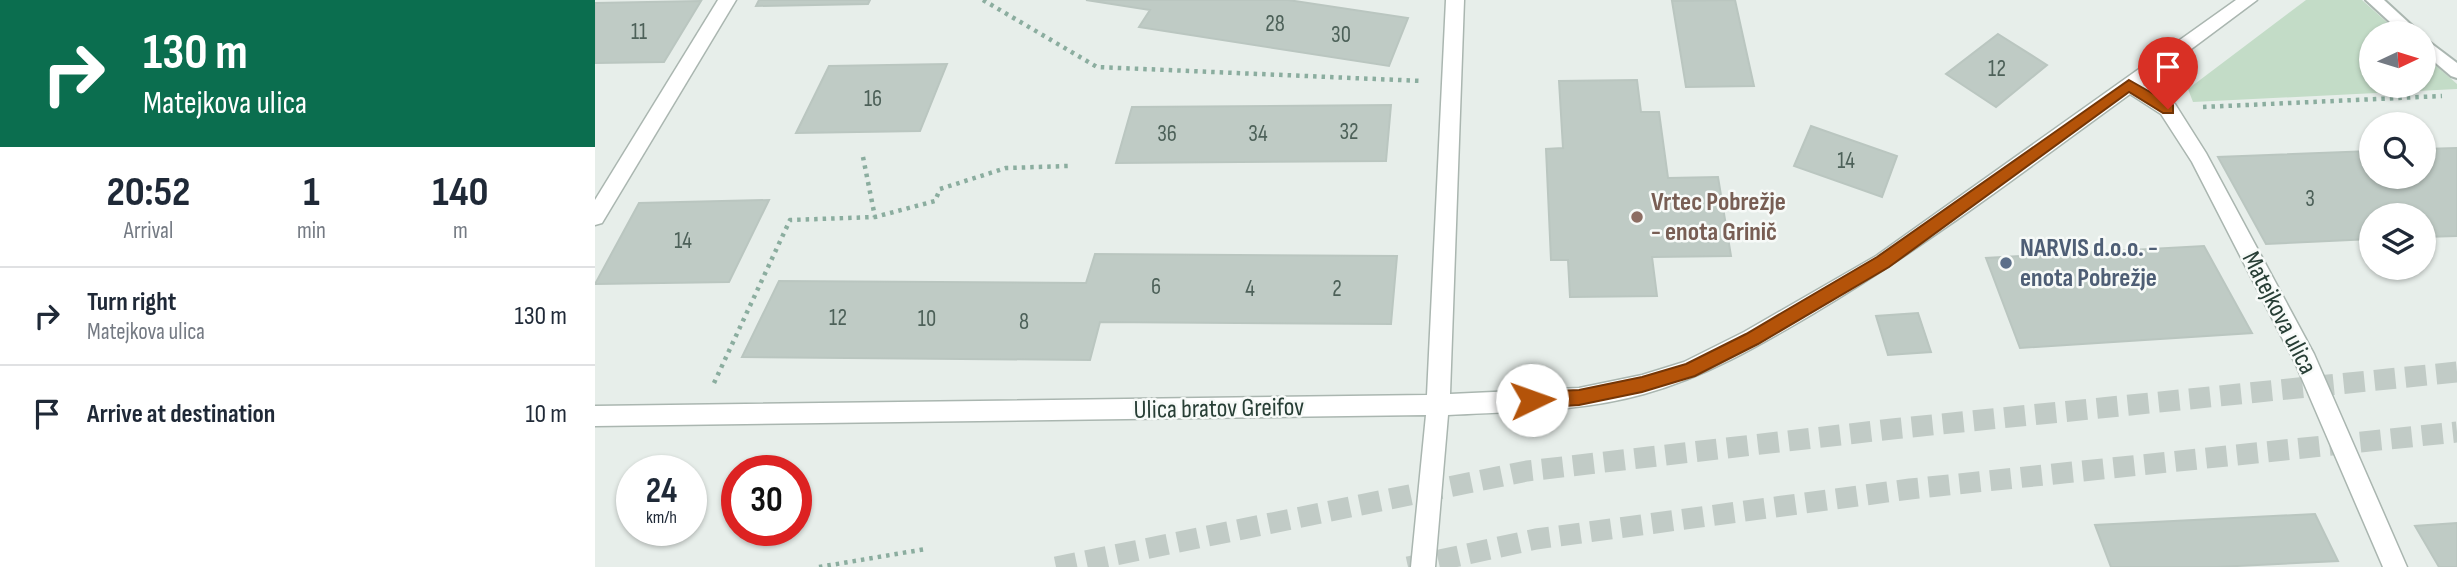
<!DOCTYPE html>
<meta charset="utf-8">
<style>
:root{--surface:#fff;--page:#f2f2f3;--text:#1f2937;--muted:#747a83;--line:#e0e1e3}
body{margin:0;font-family:"Sofia Sans Condensed",sans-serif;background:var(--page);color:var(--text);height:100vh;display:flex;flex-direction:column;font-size:26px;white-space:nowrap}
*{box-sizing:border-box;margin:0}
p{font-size:23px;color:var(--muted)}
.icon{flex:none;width:38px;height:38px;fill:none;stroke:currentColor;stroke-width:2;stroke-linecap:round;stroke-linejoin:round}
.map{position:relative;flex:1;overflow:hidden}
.drawer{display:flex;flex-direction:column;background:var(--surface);width:595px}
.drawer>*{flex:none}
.banner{background:#0b6e4f;color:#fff;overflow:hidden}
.needle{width:46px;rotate:86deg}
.tools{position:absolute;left:1764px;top:21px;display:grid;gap:14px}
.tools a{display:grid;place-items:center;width:77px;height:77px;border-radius:50%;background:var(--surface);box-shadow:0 2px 5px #0004;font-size:35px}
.speed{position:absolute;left:21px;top:455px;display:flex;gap:14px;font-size:35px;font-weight:700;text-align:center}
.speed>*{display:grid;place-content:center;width:91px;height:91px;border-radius:50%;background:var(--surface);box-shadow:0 2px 5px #0004;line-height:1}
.speed small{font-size:18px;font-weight:400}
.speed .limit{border:10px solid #d22;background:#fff;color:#111}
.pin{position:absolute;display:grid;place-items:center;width:60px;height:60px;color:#fff;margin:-72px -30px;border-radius:50% 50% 50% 0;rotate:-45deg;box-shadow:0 0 7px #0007}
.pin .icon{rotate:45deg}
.me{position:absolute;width:77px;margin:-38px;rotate:87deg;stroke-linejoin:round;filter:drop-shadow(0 0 5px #0008)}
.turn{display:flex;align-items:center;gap:24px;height:147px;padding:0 28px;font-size:32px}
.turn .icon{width:91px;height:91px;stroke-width:2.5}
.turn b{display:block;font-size:49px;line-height:60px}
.eta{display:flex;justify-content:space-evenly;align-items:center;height:119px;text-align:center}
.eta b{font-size:42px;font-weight:700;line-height:49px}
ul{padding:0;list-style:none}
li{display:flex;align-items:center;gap:21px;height:98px;padding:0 28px;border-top:2px solid var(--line)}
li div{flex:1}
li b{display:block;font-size:26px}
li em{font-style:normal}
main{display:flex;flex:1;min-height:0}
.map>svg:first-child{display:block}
</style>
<main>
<section class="drawer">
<div class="banner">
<div class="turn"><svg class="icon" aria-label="right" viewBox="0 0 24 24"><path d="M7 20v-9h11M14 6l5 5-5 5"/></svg><div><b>130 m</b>Matejkova ulica</div></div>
</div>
<div class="eta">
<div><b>20:52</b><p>Arrival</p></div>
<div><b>1</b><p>min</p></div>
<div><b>140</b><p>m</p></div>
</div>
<ul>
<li><svg class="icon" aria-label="right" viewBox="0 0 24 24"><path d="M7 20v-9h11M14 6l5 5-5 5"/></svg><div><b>Turn right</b><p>Matejkova ulica</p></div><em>130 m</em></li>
<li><svg class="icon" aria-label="arrive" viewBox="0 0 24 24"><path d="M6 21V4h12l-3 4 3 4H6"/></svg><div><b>Arrive at destination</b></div><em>10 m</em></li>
</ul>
</section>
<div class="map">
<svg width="1862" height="567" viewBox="0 0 1862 567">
<rect width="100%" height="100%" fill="#e7eeea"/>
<!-- green -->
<polygon fill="#c3dcc7" points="1711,0 1767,0 1804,33 1776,33 1776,86 1829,86 1829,55 1862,84 1862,89 1598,102 1593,89"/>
<!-- building -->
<g fill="#bfcbc5" stroke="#bac6c0" stroke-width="2">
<polygon points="164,0 275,0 273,4 161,6"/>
<polygon points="491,0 693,0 813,18 794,66 544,27 555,10"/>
<polygon points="1140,0 1159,86 1091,87 1077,1"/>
<polygon points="106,1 69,62 0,63 0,3"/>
<polygon points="1403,34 1452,65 1401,107 1351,74"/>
<polygon points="352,64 325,131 201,133 234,66"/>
<polygon points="1042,80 1046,112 1064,112 1073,178 1123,177 1136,256 1057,257 1062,296 975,297 973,260 956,260 951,149 968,148 964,81"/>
<polygon points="796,105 791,161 521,163 537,107"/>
<polygon points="1216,126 1302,156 1287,197 1199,166"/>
<polygon points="1862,148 1862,236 1829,237 1829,215 1776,215 1776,239 1671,244 1623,157 1776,151 1776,177 1829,177 1829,149"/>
<polygon points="174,200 134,282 0,284 44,203"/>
<polygon points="1609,246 1657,333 1425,348 1391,258"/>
<polygon points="500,254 802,256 796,324 505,322 495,360 147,357 184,281 491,283"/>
<polygon points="1323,313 1336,352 1293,355 1281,316"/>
<polygon points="1720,514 1743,561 1622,567 1516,567 1500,525"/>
<polygon points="1862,523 1862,567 1844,567 1820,526"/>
</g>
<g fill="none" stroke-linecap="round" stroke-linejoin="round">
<!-- trunk-tunnel -->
<g stroke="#c1cbc6" stroke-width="21" stroke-dasharray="21 10" stroke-linecap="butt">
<polyline points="461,567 932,471 1297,429 1862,372"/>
<polyline points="813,567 941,539 1315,489 1862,432"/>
</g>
<defs>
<g id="service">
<polygon points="1771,0 1789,0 1825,33 1807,33"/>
<polygon points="1829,38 1862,63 1862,78 1856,76 1829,53"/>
</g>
<g id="minor">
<polygon points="123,0 141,0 7,223 0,225 0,200"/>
<path d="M851,0H869L855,394L984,388L1047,375L1089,362L1149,332L1281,256L1641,0H1662L1548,85L1580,104L1611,153L1719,354L1812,567H1788L1701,365L1597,162L1566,114L1535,94C1432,169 1330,247 1221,312C1165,345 1111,377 1049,394C985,412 919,411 853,415L840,567H816L831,415L0,426V406L832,395Z"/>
</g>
</defs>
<!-- service casing -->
<use href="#service" stroke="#aab6b0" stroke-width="4"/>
<!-- minor casing -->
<use href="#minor" stroke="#aab6b0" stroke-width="3"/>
<!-- path -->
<g stroke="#8bad9f" stroke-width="4.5" stroke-dasharray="3.5 5" stroke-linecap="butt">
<polyline points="388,0 502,67 827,81"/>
<polyline points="1608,107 1847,96"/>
<polyline points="268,157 280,217"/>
<polyline points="119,383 195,220 280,217 340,201 345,189 411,168 473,166"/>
<polyline points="224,567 331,549"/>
</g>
<!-- service -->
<use href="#service" fill="#fff" fill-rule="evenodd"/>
<!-- minor -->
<use href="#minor" fill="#fff" fill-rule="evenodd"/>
</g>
<!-- route -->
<polygon fill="#b45309" stroke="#753606" stroke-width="2" points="1534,80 1578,105 1578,113 1568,113 1534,92 1294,267 1163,344 1100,376 1047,392 984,405 937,408 931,406 929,400 931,395 937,392 984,390 1047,377 1091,364 1151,334 1282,257"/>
<!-- markers -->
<circle fill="#8d6e63" stroke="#f7faf8" stroke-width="2.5" cx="1042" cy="217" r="7"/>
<circle fill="#5c6f8a" stroke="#f7faf8" stroke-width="2.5" cx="1411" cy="263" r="7"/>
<g text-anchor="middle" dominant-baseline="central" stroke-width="5" stroke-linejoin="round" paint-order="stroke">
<!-- number labels -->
<g font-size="23" fill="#4d6159">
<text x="680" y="24">28</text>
<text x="44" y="32">11</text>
<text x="746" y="35">30</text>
<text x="1402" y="69">12</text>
<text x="278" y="99">16</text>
<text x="754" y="132">32</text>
<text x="572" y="134">36</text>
<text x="663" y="134">34</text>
<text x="1251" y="161">14</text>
<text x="1715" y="199">3</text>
<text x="88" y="241">14</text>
<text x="561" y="287">6</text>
<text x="655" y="289">4</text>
<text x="742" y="289">2</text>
<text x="243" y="318">12</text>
<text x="332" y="319">10</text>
<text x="429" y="322">8</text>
</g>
<!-- education labels -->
<g font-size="26" font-weight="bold" fill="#785e54" stroke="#f7faf8" text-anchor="start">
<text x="1056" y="202">Vrtec Pobrežje<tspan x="1056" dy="30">- enota Grinič</tspan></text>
</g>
<!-- service labels -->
<g font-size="26" font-weight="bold" fill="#4e5e75" stroke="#f7faf8" text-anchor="start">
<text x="1425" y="248">NARVIS d.o.o. -<tspan x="1425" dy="30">enota Pobrežje</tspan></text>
</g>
<!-- street labels -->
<g font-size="26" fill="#273e35" stroke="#f7faf8">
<text transform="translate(1684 313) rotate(63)">Matejkova ulica</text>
<text transform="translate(624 409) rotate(-1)">Ulica bratov Greifov</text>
</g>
</g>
</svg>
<div class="tools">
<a><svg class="needle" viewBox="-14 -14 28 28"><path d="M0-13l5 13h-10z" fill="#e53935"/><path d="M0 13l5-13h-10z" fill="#747a83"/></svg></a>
<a><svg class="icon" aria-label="search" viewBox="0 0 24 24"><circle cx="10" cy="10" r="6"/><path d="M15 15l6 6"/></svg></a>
<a><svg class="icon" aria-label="layers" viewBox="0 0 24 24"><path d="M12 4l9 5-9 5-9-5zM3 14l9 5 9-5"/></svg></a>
</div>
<div class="speed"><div>24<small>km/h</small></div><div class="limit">30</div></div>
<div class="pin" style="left:1573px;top:109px;background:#d93025"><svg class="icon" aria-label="arrive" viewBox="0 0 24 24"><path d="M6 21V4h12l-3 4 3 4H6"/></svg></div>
<svg class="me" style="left:937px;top:400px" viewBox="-20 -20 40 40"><circle r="19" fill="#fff"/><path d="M0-13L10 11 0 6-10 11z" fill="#b45309"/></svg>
</div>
</main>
